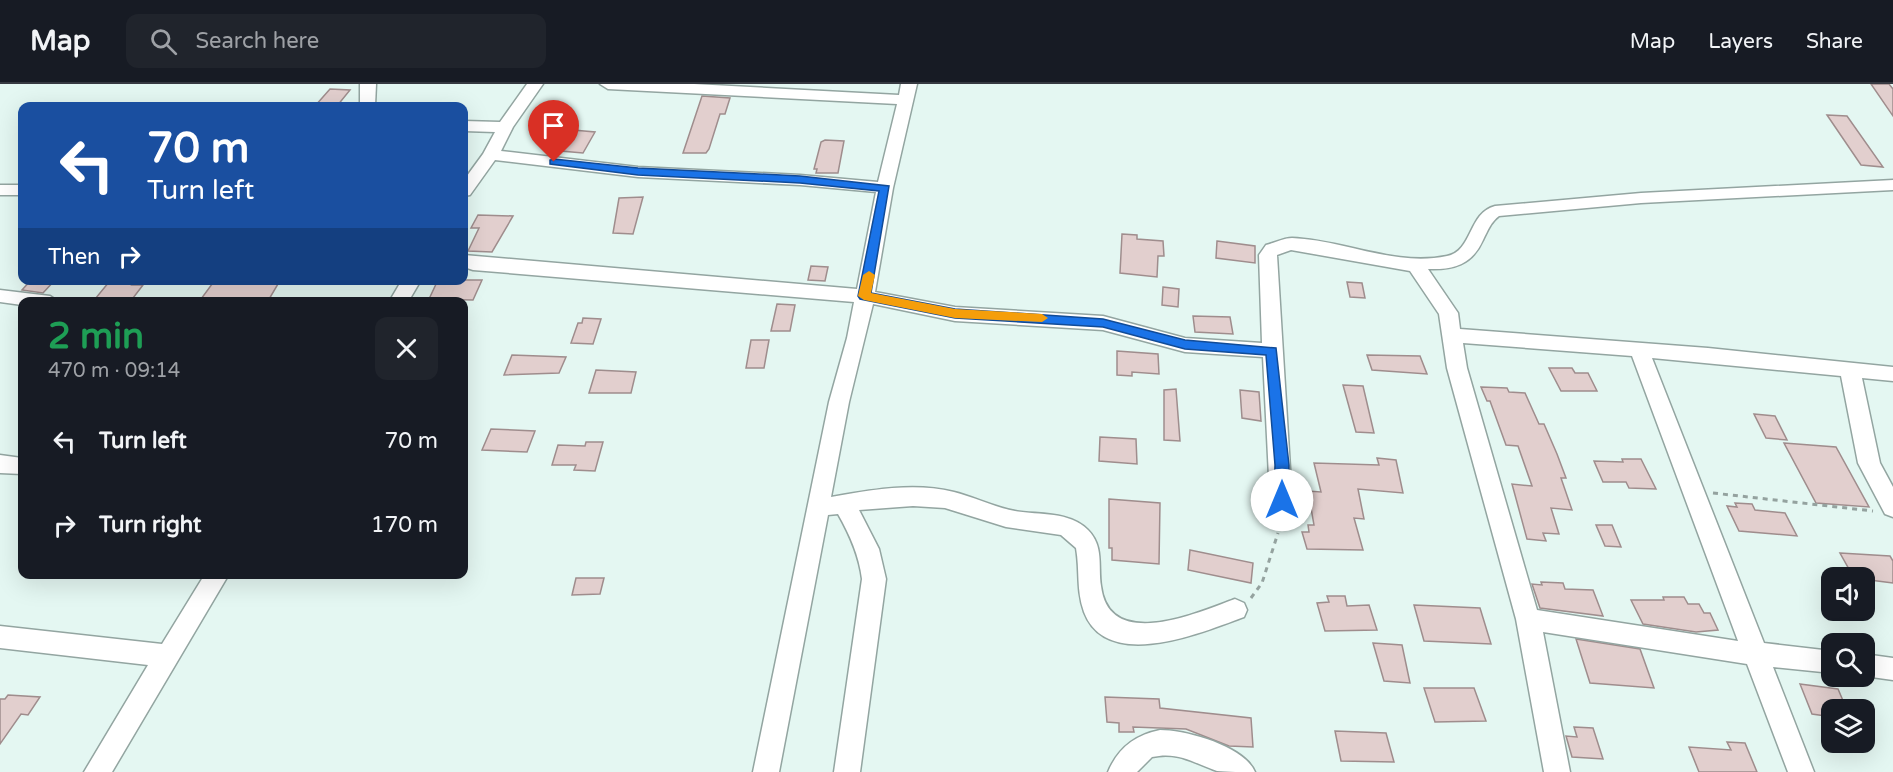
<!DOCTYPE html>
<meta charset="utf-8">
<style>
:root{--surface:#171b24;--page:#20242c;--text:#f1f3f6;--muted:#9ea1a6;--line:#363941}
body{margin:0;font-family:"Varela Round",sans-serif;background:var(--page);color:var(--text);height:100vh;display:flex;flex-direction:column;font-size:22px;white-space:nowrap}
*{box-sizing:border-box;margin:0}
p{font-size:20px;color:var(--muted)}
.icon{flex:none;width:33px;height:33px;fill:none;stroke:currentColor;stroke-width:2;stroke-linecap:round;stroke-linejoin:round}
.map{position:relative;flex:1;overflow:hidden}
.side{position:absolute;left:18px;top:213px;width:450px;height:282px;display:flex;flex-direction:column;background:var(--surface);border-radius:12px;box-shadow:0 6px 24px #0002}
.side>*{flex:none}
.banner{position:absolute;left:18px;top:18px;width:450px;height:183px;border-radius:12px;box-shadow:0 6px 24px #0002;background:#1a4fa0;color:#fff;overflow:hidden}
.tools{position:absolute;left:1821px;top:483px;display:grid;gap:12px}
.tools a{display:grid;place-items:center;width:54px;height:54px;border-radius:12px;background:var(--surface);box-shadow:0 6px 24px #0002;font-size:30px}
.pin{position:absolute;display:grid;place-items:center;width:51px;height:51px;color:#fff;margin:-62px -26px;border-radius:50% 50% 50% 0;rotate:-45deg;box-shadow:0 0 6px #0007}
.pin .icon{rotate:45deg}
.me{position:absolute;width:66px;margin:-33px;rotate:0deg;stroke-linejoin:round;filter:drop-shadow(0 0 4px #0008)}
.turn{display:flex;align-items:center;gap:21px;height:126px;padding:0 30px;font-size:27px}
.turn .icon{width:78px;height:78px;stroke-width:2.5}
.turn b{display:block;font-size:42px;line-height:51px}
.then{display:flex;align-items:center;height:57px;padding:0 30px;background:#0003;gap:12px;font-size:22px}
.round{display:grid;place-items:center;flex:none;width:63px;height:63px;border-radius:12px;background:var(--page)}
.head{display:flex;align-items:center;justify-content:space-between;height:102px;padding:0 30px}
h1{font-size:36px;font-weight:700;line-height:45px;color:#1e9e55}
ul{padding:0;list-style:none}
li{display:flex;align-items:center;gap:18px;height:84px;padding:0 30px}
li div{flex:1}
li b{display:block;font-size:22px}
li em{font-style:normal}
header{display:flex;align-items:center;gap:36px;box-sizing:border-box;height:84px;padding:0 30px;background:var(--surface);border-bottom:2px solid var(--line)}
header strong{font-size:28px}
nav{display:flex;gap:33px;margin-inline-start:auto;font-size:21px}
.search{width:420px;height:54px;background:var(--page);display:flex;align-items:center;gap:15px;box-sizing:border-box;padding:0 21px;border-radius:12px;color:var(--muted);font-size:22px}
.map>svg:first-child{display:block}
</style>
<header>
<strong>Map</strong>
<div class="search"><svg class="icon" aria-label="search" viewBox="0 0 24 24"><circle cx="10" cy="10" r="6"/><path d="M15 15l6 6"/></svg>Search here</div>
<nav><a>Map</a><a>Layers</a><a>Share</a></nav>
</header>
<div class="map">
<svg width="1893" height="688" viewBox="0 0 1893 688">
<rect width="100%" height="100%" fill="#e4f7f2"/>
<!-- building -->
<g fill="#e2cfce" stroke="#9f8d8d" stroke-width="1.5">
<polygon points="1871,0 1889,0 1893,5 1893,32"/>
<polygon points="330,5 350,6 337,22 315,22"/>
<polygon points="702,12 730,14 725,30 720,30 709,65 706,69 683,69"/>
<polygon points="1827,31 1847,32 1883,83 1861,81"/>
<polygon points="573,46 595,48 583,69 561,67"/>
<polygon points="825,56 844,57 838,89 816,89 817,85 814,85 821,58"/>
<polygon points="643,113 633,150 613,149 619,114"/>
<polygon points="478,131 513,132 492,168 468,167 479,144 471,144"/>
<polygon points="1122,150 1137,151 1137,155 1163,157 1164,172 1158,172 1157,193 1120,189"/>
<polygon points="1217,157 1255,162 1255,179 1216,174"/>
<polygon points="811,182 828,183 825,197 808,196"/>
<polygon points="31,196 55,196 43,209 22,206"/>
<polygon points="215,196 236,196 234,200 278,200 268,217 201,215"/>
<polygon points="438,196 482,196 473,216 429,215"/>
<polygon points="109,198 134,199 132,201 143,201 130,218 95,215"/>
<polygon points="1347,198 1362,199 1365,214 1350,213"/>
<polygon points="1163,203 1179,205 1178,223 1162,221"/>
<polygon points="777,220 795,221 790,247 771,247"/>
<polygon points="1193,232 1230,233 1233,250 1195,248"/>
<polygon points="583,234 601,235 593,260 571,259 578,239 582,239"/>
<polygon points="751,256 769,256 764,284 746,284"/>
<polygon points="1117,267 1158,270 1159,290 1132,288 1132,292 1117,291"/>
<polygon points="512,271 566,273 559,289 504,291"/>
<polygon points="1367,271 1420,272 1427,290 1372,286"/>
<polygon points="1549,284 1572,284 1575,289 1588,289 1597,307 1561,307"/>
<polygon points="596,286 636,288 631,309 589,309"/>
<polygon points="1343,301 1363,302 1374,349 1356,348"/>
<polygon points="1481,303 1507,304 1509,308 1525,309 1539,340 1544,340 1557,370 1566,394 1561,394 1572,426 1551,424 1559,450 1543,449 1546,457 1527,455 1512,400 1532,402 1518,362 1506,361 1490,317 1487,317"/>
<polygon points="1176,305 1180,357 1164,356 1164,306"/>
<polygon points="1240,306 1259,308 1261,337 1242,334"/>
<polygon points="1754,330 1775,332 1787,356 1766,354"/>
<polygon points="491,345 535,347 527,368 482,366"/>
<polygon points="1100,353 1136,355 1137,380 1099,377"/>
<polygon points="586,358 603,358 595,387 574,386 576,381 552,381 558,361 585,362"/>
<polygon points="1784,359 1836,363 1869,423 1816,419"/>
<polygon points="1377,374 1396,376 1403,409 1358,405 1364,435 1354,434 1363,466 1307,465 1302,448 1309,448 1308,441 1314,441 1308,407 1321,408 1314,379 1379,381"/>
<polygon points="1622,375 1641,375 1656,405 1629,404 1626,398 1603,398 1594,377 1623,378"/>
<polygon points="1109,415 1160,419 1159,480 1112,476 1112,464 1109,464"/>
<polygon points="1735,419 1752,420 1755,426 1785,429 1797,452 1739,447 1727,422 1737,423"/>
<polygon points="1596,441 1612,441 1621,463 1605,462"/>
<polygon points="1190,466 1253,479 1251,499 1188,486"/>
<polygon points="1840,469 1890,472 1893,477 1893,499 1854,494"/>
<polygon points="576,494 604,494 600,510 572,511"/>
<polygon points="1541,498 1563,499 1565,505 1593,506 1603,532 1540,524 1532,500 1542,501"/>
<polygon points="1327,512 1345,512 1347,522 1369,521 1377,546 1325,547 1317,519 1329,518"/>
<polygon points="1663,513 1684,513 1688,520 1699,520 1704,529 1710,529 1718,546 1696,548 1643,540 1631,516 1664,516"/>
<polygon points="1414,521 1480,524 1491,560 1424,557"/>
<polygon points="1576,555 1640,565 1654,604 1590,599"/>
<polygon points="1373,559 1402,561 1410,599 1384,597"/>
<polygon points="1800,600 1838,605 1847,626 1832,626 1832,633 1812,630"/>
<polygon points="1424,604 1474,604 1486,637 1435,638"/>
<polygon points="8,611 40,613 28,631 21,630 0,660 0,615 5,615"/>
<polygon points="1105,613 1159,615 1160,624 1251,634 1253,663 1229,662 1186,645 1133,643 1134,648 1119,648 1119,639 1107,638"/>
<polygon points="1574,643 1593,644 1603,675 1572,673 1566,652 1577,653"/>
<polygon points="1335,647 1386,649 1394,678 1341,677"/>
<polygon points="1727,658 1745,659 1757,688 1699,688 1689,663 1731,666"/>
</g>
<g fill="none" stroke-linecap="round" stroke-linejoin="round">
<defs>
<g id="minor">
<polygon points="360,0 376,0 375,22 360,22"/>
<path d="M527,0H543L513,43L501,67L638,83L800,91L878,98L897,20L608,5L600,0H694L899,11L901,0H917L893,104L875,208L955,223L1103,232L1185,254L1262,259L1259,171L1266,161C1274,159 1284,154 1292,154C1344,156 1395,183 1447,172C1473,167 1468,129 1495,122L1641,109L1893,96V106L1641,119L1499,132C1491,138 1488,146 1483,156C1472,181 1453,186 1428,185L1458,229L1460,245L1708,264L1893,283V297L1862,294L1880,379L1893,403V433L1885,430L1858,379L1841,292L1652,274L1764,559L1832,567V589L1773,583L1814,688H1788L1747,580L1543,548L1570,688H1544L1516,535L1447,284L1439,230L1410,187L1291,166L1277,171L1293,433L1290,440L1282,442L1274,440L1271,433L1263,273L1185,268L1103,246L955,237L873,220L849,318L831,413C871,406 914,398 954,408C974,413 994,423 1015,427C1038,431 1070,427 1088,446C1104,462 1098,482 1101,502C1109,568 1197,529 1235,515L1244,519L1247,526L1244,533C1203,548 1107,589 1084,528C1076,506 1080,486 1076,464L1061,451L1006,443L945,424L913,422L859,426L879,465L886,495L860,688H834L862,495C859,471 850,451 838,430L828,431L779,688H753L829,318L847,254L854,218L473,186L464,183V171L857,205L876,108L800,101L638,93L495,76L470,111L464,112V96L483,70L495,48L464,47V37L500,38ZM1463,259L1632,272L1738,557L1537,526L1467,284Z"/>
<rect x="0" y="101" width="22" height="10"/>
<polygon points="402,196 421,196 408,218 389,218"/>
<polygon points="0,206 50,212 59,218 22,218 22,221 0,218"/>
<polygon points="0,371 22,374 22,390 0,389"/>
<polygon points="205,490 229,490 112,688 84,688 148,581 0,564 0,542 162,560"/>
<polygon points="1864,570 1893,574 1893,596 1864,592"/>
<path d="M1160,646C1186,646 1244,662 1255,688C1244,688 1227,688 1217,687C1194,679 1178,667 1152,673L1137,688H1108C1118,664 1135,651 1160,646Z"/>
</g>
</defs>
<!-- minor casing -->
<use href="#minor" stroke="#93a5a1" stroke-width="3"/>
<!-- path -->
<g stroke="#94a29f" stroke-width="3" stroke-dasharray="5 5" stroke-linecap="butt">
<polyline points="1713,409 1873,427"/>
<polyline points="1251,514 1262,499 1278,449"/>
</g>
<!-- minor -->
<use href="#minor" fill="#fff" fill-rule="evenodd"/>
</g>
<!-- route -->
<polygon fill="#1a73e8" stroke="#114b97" stroke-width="1.5" points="554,75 638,84 800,92 889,102 871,209 955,225 1103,235 1185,256 1276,264 1289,381 1289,416 1282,422 1274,416 1275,381 1266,271 1185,265 1103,243 955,234 860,215 858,212 879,107 800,99 638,91 550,80 550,76"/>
<!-- slow -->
<polygon fill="#f59e0b" points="869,187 875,191 871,209 955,225 1042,230 1048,234 1042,238 955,234 864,216 858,212 863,191"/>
</svg>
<div class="tools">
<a><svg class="icon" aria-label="sound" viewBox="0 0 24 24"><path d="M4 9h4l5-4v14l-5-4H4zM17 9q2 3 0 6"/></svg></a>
<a><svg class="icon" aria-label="search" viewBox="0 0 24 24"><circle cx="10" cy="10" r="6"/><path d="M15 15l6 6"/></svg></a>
<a><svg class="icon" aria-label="layers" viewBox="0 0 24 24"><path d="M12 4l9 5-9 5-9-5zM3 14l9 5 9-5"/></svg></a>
</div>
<div class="pin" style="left:554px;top:78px;background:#d93025"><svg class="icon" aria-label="arrive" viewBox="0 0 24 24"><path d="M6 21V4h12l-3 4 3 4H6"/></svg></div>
<svg class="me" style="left:1282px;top:416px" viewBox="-20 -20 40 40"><circle r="19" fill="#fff"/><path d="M0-13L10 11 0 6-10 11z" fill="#1a73e8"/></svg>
<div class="banner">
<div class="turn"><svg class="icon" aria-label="left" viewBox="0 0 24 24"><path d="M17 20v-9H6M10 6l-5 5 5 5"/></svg><div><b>70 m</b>Turn left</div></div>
<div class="then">Then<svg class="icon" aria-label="right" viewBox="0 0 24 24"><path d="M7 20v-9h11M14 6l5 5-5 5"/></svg></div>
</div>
<section class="side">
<div class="head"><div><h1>2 min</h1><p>470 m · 09:14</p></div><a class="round"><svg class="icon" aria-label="close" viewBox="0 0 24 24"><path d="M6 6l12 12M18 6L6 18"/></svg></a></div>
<ul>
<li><svg class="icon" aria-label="left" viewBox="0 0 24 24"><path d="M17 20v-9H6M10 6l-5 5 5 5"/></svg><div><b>Turn left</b></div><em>70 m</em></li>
<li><svg class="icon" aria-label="right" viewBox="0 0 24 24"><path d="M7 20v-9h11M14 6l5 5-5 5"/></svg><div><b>Turn right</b></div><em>170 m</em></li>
</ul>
</section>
</div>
